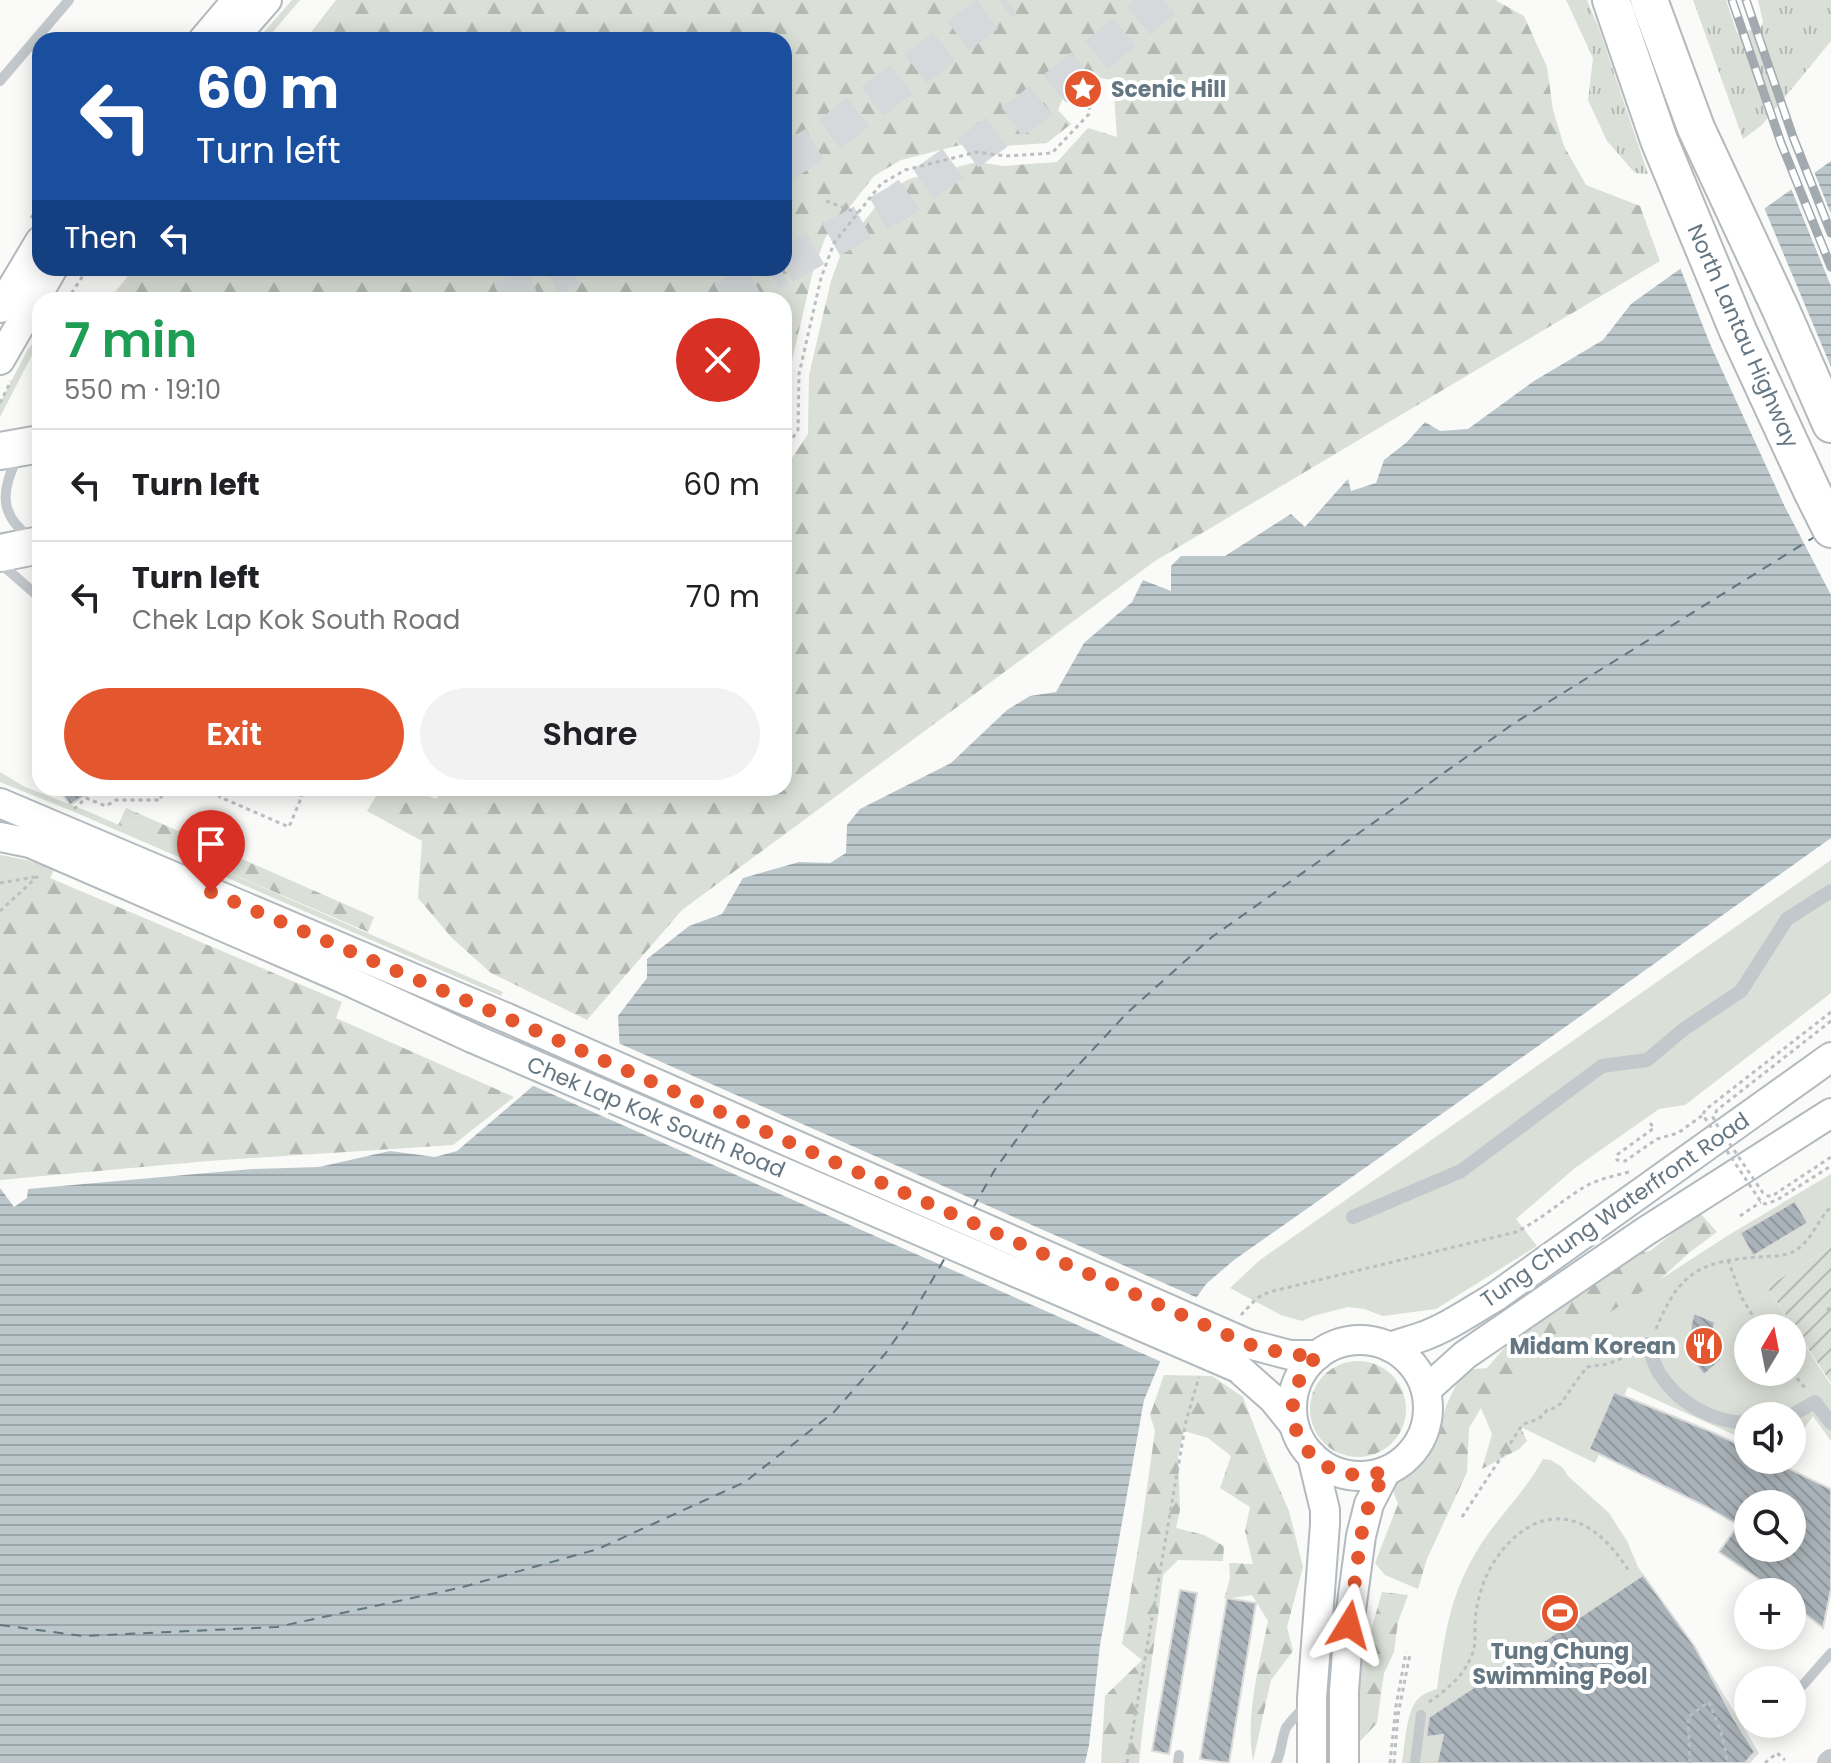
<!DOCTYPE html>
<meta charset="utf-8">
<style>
:root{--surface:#fff;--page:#f2f2f2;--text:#202124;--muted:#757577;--line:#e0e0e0;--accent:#e4572e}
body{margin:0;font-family:Poppins,sans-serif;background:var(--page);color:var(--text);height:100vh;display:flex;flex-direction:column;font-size:30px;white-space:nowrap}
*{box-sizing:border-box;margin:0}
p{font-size:26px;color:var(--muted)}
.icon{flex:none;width:44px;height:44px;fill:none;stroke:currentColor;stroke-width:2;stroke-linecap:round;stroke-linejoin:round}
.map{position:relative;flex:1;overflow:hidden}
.details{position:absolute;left:32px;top:292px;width:760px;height:504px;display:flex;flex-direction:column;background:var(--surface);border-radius:24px;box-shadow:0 4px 20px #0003}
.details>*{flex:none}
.banner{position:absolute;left:32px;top:32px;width:760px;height:244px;border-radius:24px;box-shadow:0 4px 20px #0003;background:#1a4fa0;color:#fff;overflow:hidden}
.needle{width:52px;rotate:10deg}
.buttons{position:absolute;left:1734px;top:1314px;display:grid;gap:16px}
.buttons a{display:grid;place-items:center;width:72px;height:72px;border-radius:50%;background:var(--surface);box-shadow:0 4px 20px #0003;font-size:40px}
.pin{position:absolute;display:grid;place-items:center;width:68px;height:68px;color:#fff;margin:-82px -34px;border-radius:50% 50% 50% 0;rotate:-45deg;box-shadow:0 0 8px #0007}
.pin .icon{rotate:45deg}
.me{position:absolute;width:88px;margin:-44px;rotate:8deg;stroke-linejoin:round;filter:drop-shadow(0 0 6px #0008)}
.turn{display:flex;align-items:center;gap:28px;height:168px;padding:0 32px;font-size:36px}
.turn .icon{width:104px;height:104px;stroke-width:2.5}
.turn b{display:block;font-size:56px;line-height:68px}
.then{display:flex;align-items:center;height:76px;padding:0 32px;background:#0003;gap:16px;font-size:30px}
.round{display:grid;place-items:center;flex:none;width:84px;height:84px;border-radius:42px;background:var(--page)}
.headline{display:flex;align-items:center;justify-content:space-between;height:136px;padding:0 32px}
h1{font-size:48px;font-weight:600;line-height:60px;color:#1e9e55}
.action{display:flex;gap:16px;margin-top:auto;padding:16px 32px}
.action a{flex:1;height:92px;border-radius:48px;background:var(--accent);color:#fff;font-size:32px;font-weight:600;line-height:92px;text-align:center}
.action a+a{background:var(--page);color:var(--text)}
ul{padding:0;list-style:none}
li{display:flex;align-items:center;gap:24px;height:112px;padding:0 32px;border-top:2px solid var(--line)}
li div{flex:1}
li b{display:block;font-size:30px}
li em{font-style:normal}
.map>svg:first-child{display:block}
</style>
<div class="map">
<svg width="1831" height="1763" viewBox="0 0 1831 1763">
<defs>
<pattern id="grass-tufts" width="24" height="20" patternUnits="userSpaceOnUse" patternTransform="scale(2)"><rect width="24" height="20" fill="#dadfd7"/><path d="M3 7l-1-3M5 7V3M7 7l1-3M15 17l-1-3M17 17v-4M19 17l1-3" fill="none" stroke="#b4b9b4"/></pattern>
<pattern id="forest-firs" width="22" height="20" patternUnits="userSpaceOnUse" patternTransform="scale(2)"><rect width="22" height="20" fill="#dadfd7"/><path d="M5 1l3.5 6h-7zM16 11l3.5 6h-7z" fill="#b4b9b4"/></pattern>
<pattern id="garden-furrows" width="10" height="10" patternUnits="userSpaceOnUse" patternTransform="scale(2)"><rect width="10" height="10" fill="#dadfd7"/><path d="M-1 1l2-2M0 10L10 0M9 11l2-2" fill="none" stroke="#b4b9b4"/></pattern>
<pattern id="water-rules" width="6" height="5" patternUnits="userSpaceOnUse" patternTransform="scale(2)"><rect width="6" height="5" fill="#bbc7cb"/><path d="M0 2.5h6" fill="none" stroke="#9ca6aa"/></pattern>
<pattern id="building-back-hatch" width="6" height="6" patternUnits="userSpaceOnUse" patternTransform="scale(2)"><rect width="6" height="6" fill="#aab3b9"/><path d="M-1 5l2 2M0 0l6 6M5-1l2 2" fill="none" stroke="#8e969c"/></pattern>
</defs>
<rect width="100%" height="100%" fill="#fafaf8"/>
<!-- grass -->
<g fill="url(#grass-tufts)">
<polygon points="1566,0 1587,0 1600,31 1648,174 1635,173 1607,141 1588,100 1593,58"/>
<polygon points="1693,0 1726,0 1737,33 1760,28 1763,22 1758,0 1831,0 1831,41 1762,125 1743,139"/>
</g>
<!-- forest -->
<g fill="url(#forest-firs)">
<polygon points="336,0 1495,0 1524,16 1547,67 1553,110 1564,146 1586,185 1640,206 1660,261 1155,561 682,910 587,1020 491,973 452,938 418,898 422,841 367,811 381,788 404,788 437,799 439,788 784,788 784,462 792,458 808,434 809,375 831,281 843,248 888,191 909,179 977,162 1004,166 1057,162 1088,128 1117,137 1113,80 1089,76 1068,86 1058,110 1071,124 1047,143 1005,146 976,141 901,160 874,176 825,238 812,275 789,373 789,427 784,434 784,300 109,300 134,268 784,268 784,40 305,40"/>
<polygon points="126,808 374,917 368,932 118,825"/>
<polygon points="0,855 26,860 54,869 50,878 342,1002 336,1018 514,1097 453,1145 208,1161 0,1180"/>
<polygon points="1699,1212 1717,1232 1690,1252 1514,1413 1527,1441 1519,1449 1482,1469 1492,1434 1481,1408 1469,1428 1467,1472 1427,1559 1418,1589 1385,1575 1375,1563 1398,1504 1392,1488 1415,1465 1441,1424 1446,1406 1463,1370 1487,1368 1506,1346 1489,1316 1519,1306 1600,1256 1650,1251"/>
<circle cx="1358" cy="1409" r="48"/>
<path d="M1164,1375L1212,1376L1243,1397L1269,1465L1289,1511L1303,1567L1287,1627L1293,1651L1271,1680L1253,1761C1245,1715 1259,1667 1268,1621L1252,1595L1224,1599L1230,1578L1229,1563L1253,1564L1245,1531L1250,1507L1220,1488L1231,1456L1208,1438L1184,1431L1178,1455L1180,1510L1176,1528L1204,1535L1224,1546L1223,1561L1178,1560L1163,1575C1156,1638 1145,1700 1139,1763H1101L1105,1696L1142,1660L1122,1644L1141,1530L1155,1431L1150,1415Z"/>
<polygon points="1382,1592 1408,1595 1398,1622 1394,1652 1384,1673 1377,1723 1352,1750 1356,1683"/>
</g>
<!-- park -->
<g fill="#dadfd7" fill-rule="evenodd">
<polygon points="292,0 300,0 266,40 257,40"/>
<polygon points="40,335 40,345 33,353 0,417 0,403 28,349"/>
<polygon points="0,772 25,787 87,811 503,992 501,996 72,811 0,782"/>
<polygon points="0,855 26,860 54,869 50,878 0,920"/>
<polygon points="1831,860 1831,993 1685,1105 1659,1109 1575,1168 1516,1219 1537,1246 1436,1309 1383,1316 1364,1309 1348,1307 1313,1316 1302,1321 1281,1315 1230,1288 1260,1260"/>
<path d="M1831,1174V1247L1767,1287L1831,1385V1441L1813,1416L1792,1445V1416H1748V1441L1628,1387L1595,1463L1494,1414L1507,1387L1538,1359L1727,1236ZM1748,1328H1792V1372H1748Z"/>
<path d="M1543,1459L1551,1460L1562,1467L1568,1476L1609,1513L1627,1541L1638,1567L1695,1647L1759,1753L1750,1763H1402C1405,1745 1406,1709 1419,1698C1424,1693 1431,1691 1437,1689C1444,1640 1449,1598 1475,1554C1494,1520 1525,1493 1543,1459Z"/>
</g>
<!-- garden -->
<polygon fill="url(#garden-furrows)" points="1831,1247 1831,1383 1767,1287"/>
<!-- water -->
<polygon fill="url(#water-rules)" points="1831,161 1831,838 1585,1013 1234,1260 1206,1284 1196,1298 1160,1362 1144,1400 1100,1645 1089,1745 1085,1763 0,1763 0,1188 14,1207 27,1198 28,1189 252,1169 319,1167 390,1151 435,1157 457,1151 533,1086 620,1052 618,1016 647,978 647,959 689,926 722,914 743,878 799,862 830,863 846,853 847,825 860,809 951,763 1007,710 1030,696 1056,692 1084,643 1132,602 1143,580 1171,591 1171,566 1181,556 1225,556 1291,514 1305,527 1348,479 1351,491 1376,483 1384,460 1407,442 1425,422 1440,431 1468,429 1534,381 1603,340 1631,304"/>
<!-- pier -->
<g fill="#fafaf8">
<polygon points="1813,169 1831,214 1831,286 1790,186"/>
<polygon points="1763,205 1831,367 1831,595 1784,505 1710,344 1679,265"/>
<polygon points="616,1042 1200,1299 1164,1363 529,1084 616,1050"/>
</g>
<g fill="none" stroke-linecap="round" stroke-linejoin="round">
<!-- ferry -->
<g stroke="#60757c" stroke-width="2" stroke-dasharray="10 8" stroke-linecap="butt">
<polyline points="973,1208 994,1171 1042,1104 1127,1013 1212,937 1513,724 1816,536"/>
<polyline points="0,1625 83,1636 277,1627 459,1588 598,1549 745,1482 834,1412 885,1354 911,1317 946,1256"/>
</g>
</g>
<!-- building -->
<g fill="url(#building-back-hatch)" stroke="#dcdcda" stroke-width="2" fill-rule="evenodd">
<polygon points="59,788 96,788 70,805"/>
<polygon points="1795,1201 1808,1223 1753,1256 1740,1233"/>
<polygon points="1694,1313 1715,1322 1712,1337 1714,1346 1721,1360 1704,1375 1697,1366 1689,1346 1691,1324"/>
<path d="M1614,1392L1712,1432L1748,1449V1460H1771L1831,1489V1589L1823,1628L1792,1603V1592H1778L1719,1552L1738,1525L1707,1507L1589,1449ZM1748,1504H1792V1548H1748Z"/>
<polygon points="1643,1575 1695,1647 1734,1719 1755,1752 1745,1763 1437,1763 1443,1735 1426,1737 1429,1717"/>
<polygon points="1180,1590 1197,1593 1169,1754 1152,1751"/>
<polygon points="1227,1598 1256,1603 1229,1763 1200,1759"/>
</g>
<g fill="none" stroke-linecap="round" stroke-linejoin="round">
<!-- motorway-tunnel -->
<g stroke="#d5d9db" stroke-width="36" stroke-dasharray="36 18" stroke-linecap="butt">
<polyline points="784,163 819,142 1006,0"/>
<polyline points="784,266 897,203 1031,108 1164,0"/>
<polyline points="501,300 572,268"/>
<polyline points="723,300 780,268"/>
</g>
<defs>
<g id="secondary">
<polyline points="203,40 237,0"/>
<polyline points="232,40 267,0"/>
<polyline points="0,308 40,241"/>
<polyline points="0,360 53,268"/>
<polyline points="0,803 507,1018"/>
<polyline points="0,837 30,843 344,979 472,1038"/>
<circle cx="1360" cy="1408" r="68"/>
<polyline points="1248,1344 1290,1355 1318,1355"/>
<path d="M1390,1347C1400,1343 1410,1341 1421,1337C1447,1328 1471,1311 1495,1297L1831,1057"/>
<polyline points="1238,1368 1273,1399 1294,1425"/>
<polyline points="1426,1390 1465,1355 1646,1231 1831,1113"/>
<polyline points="1312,1763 1312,1698 1325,1524 1325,1510 1312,1456"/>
<polyline points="1344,1763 1344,1691 1349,1625 1361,1536 1369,1504 1386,1471"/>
</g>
<g id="motorway">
<polyline points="1611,0 1659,140 1738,331 1812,491 1831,529"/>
<polyline points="1649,0 1696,128 1781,310 1831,424"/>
<polyline points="0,451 40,444"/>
<polyline points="0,553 40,545"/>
</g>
</defs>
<!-- secondary casing -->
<use href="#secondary" stroke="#b3babf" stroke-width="32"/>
<!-- motorway casing -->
<use href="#motorway" stroke="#b4b9bd" stroke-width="40"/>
<!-- path -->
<g stroke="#bbbfc2" stroke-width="3" stroke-dasharray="4 4" stroke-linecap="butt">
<polyline points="826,201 858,213"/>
<polyline points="31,218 40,205"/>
<polyline points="67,300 88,268"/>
<polyline points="0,403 11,381"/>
<polyline points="784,451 798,430 799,374 821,278 834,243 881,184 905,170 977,152 1005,156 1052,153 1089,114 1091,83"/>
<polyline points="190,788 218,790 220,797 289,827 302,796 293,792 291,788"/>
<polyline points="74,809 86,798 106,806 116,800 161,800 161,795 171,788"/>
<polyline points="0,883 35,877"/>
<polyline points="0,911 38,876"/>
<polyline points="1650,1123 1654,1128 1618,1154 1616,1157 1617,1160 1625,1161 1657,1139 1678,1133 1703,1115"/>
<polyline points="1740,1216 1761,1202"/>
<polyline points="1728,1260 1742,1298 1760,1328"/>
<polyline points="1827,1310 1831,1307"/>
<path d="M1241,1315L1257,1298L1269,1292L1516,1232C1541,1220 1562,1200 1586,1186C1599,1179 1614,1176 1629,1172"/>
<path d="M1656,1329C1679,1273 1699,1261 1759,1257C1771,1256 1786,1257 1796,1250C1812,1240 1818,1219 1831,1207"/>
<polyline points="1792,1372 1806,1389"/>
<path d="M1462,1517L1523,1424C1533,1421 1542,1419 1547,1410C1561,1408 1563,1399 1571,1389C1575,1382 1582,1374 1587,1367L1608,1364L1632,1354"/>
<path d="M1429,1702C1446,1690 1463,1677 1471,1657C1476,1647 1475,1638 1475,1627C1475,1611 1479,1594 1485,1579C1501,1542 1539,1505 1581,1524C1602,1533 1617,1553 1629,1571"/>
<polyline points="1127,1763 1186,1421 1199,1377"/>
<polyline points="1390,1763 1396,1706 1406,1652"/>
<polyline points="1394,1763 1398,1715 1410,1654"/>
<path d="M1690,1763L1688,1717L1709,1702C1717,1721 1726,1742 1727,1763"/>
<polyline points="1765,1763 1777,1753 1785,1760"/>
</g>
<!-- service -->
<g stroke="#c3c8cc" stroke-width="10">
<polyline points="0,81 69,0"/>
<path d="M17,459C0,492 0,516 31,538"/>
<polyline points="0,563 40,598"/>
<polyline points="1803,1685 1831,1653"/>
<polyline points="1178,1763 1179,1755"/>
<path d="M1276,1763C1282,1752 1281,1739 1286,1728C1291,1720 1299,1713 1305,1706"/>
<polyline points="1415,1763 1421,1715"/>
</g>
<!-- pedestrian -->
<g stroke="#c3c8cc" stroke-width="14">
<polyline points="1353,1217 1461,1171 1602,1066 1647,1060 1684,1029 1741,991 1787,919 1831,891"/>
<path d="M1647,1344C1651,1353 1654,1364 1659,1373C1679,1404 1712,1422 1748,1423"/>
<polyline points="1790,1416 1815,1402 1831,1423"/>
</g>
<!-- tertiary -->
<polyline stroke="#c3c8cc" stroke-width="24" points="1829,1763 1831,1761"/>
<!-- secondary -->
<use href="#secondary" stroke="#fff" stroke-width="28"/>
<!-- motorway -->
<use href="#motorway" stroke="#fff" stroke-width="36"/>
<defs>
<g id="rail">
<polyline points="1732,0 1781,143 1831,267"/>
<polyline points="1746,0 1793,137 1831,233"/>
</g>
</defs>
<!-- rail casing -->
<use href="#rail" stroke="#a2aab0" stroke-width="9"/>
<!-- rail -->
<use href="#rail" stroke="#fff" stroke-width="6" stroke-dasharray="18" stroke-linecap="butt"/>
<defs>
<g id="secondary-bridge">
<polyline points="507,1018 1248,1344"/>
<polyline points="472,1038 1238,1368"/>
</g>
</defs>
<!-- secondary-bridge casing -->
<use href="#secondary-bridge" stroke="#b3babf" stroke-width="32" stroke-linecap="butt"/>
<!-- path-bridge -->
<g stroke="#bbbfc2" stroke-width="3" stroke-dasharray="4 4" stroke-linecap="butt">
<polyline points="1831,1012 1705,1110 1703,1115 1761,1202 1765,1204 1777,1200 1831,1166"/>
<polyline points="1831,1021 1717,1110 1713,1117 1717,1125 1763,1193 1768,1196 1772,1196 1831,1157"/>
</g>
<!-- secondary-bridge -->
<use href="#secondary-bridge" stroke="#fff" stroke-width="28"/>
</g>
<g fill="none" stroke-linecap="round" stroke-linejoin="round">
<!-- route -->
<path stroke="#e4572e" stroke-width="14" stroke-dasharray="0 25.2" d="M211,892L507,1018L1248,1344L1290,1355H1318C1260,1410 1310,1494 1386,1471L1369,1504L1361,1536L1349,1625"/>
</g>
<!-- icons -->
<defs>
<symbol id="sight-disc" viewBox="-11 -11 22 22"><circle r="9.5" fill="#e4572e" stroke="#fff"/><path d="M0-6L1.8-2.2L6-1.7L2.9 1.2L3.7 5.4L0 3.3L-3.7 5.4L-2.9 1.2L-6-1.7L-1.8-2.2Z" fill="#fff"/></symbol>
<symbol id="restaurant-disc" viewBox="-11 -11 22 22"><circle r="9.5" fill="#e4572e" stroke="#fff"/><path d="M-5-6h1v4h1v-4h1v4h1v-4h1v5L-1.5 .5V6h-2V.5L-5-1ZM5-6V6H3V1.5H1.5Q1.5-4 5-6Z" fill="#fff"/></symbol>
<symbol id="stadium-disc" viewBox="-11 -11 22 22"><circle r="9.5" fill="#e4572e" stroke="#fff"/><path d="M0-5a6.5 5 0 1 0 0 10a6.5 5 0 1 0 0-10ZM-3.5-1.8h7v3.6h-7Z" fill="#fff"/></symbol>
</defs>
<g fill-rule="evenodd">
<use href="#sight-disc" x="1061" y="67" width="44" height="44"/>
<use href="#restaurant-disc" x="1682" y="1324" width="44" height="44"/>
<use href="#stadium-disc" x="1538" y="1591" width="44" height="44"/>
</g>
<g text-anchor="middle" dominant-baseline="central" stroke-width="8" stroke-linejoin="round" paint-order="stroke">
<!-- poi labels -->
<g font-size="22" font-weight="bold" fill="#657683" stroke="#fff" text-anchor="start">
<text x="1111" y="89">Scenic Hill</text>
<text x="1676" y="1346" text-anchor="end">Midam Korean</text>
<text x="1560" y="1651" text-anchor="middle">Tung Chung<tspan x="1560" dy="25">Swimming Pool</tspan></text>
</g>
<!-- street labels -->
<g font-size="22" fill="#657683" stroke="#fff">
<text transform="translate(1743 336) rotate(66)">North Lantau Highway</text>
<text transform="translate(656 1117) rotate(23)">Chek Lap Kok South Road</text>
<text transform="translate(1615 1210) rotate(-35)">Tung Chung Waterfront Road</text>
</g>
</g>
</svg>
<div class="buttons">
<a><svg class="needle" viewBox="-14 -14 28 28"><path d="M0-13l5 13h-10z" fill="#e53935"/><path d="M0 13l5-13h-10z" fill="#757577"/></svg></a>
<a><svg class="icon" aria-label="sound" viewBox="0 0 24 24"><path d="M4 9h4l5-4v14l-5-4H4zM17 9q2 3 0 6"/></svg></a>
<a><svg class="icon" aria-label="search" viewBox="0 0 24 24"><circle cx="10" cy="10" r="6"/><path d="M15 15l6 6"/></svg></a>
<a>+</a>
<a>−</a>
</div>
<div class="pin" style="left:211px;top:892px;background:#d93025"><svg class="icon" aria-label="arrive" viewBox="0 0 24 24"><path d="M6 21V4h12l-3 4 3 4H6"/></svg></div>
<svg class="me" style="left:1349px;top:1625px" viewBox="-20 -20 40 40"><path d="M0-17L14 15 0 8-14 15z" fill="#e4572e" stroke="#fff" stroke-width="4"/></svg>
<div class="banner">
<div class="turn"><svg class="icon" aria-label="left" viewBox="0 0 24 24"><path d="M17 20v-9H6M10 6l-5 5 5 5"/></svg><div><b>60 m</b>Turn left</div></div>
<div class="then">Then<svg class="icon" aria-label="left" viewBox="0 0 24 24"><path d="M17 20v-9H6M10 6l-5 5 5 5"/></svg></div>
</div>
<section class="details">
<div class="headline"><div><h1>7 min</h1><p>550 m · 19:10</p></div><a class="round" style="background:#d93025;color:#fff"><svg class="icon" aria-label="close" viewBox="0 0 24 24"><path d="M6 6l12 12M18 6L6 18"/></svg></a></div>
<ul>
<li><svg class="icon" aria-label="left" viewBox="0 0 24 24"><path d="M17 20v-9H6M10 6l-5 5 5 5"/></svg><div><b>Turn left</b></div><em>60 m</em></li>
<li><svg class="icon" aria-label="left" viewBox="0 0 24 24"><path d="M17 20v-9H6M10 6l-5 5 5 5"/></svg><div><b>Turn left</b><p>Chek Lap Kok South Road</p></div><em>70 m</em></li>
</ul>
<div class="action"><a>Exit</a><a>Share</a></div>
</section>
</div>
